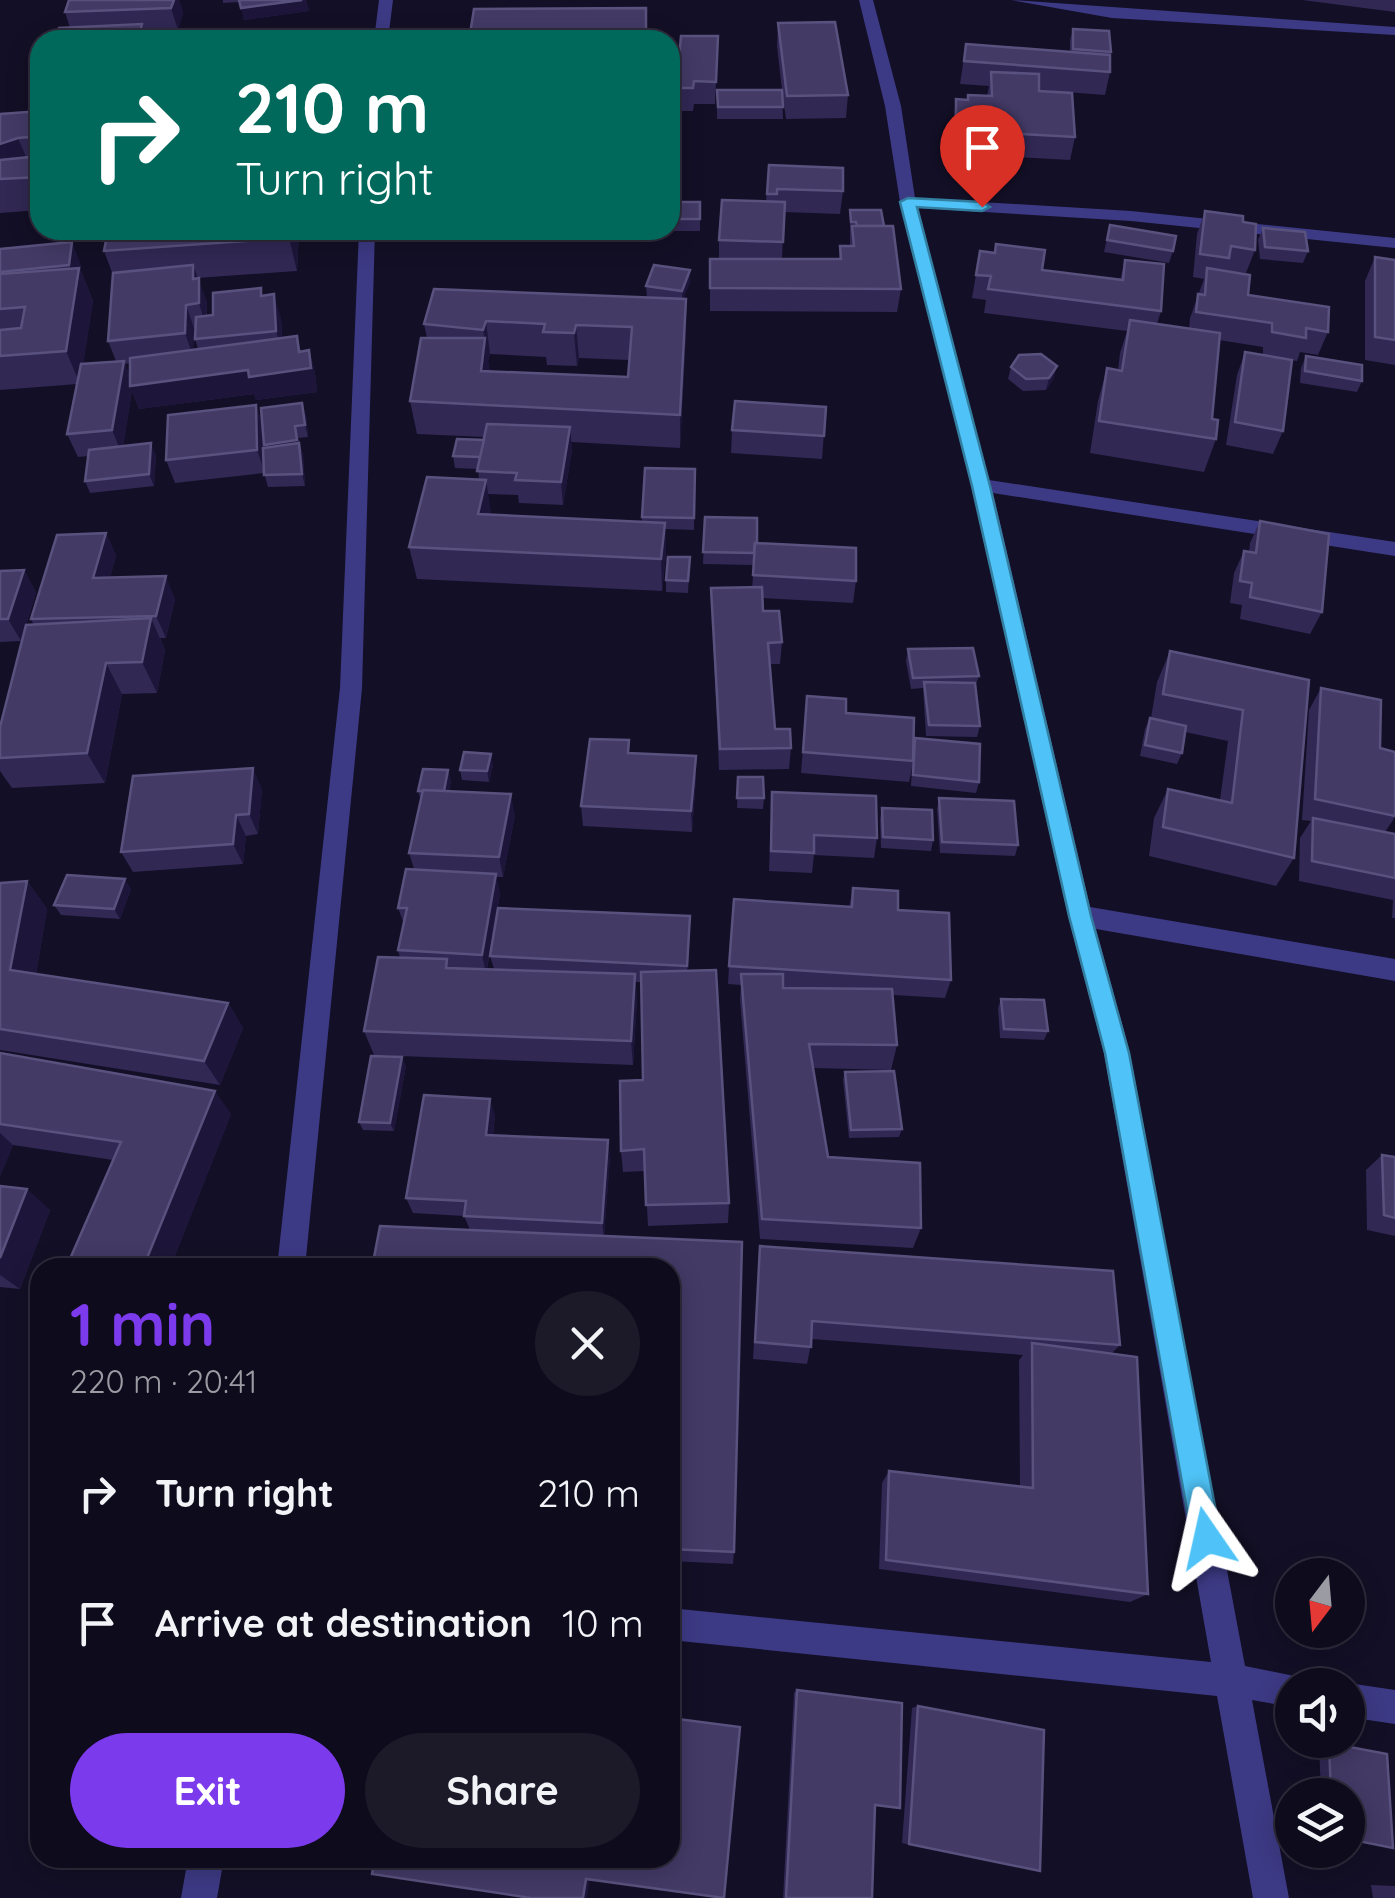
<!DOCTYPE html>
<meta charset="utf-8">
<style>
:root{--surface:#0e0b1c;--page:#1c1929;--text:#f1f3f6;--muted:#9b9ba3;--line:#2e2b3b;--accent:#7c3aed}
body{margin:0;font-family:Quicksand,sans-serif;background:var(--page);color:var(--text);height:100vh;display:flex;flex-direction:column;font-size:38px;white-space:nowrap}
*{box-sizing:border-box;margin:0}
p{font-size:32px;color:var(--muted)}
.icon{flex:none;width:55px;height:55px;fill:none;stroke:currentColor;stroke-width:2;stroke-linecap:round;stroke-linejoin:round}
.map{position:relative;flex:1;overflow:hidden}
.side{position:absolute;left:30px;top:1258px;width:650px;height:610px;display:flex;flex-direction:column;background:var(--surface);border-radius:30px;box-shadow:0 5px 25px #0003,0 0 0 2px var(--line)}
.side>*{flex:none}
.top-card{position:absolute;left:30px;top:30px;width:650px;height:210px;border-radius:30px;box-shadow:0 5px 25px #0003,0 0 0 2px var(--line);background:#00695c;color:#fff;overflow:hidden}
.needle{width:65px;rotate:196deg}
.fabs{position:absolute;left:1275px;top:1558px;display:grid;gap:20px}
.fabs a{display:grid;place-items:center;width:90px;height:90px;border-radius:50%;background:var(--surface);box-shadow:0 5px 25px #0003,0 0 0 2px var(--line);font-size:50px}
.pin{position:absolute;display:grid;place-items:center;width:85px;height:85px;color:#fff;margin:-102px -42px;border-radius:50% 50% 50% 0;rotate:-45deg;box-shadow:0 0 10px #0007}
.pin .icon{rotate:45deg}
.me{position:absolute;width:110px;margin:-55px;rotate:349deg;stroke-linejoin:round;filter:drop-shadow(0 0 8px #0008)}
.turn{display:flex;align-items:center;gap:35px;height:210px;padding:0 40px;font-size:45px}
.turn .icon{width:130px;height:130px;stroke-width:2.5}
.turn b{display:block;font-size:70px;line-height:85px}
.round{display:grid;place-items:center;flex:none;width:105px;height:105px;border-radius:52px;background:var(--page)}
.headline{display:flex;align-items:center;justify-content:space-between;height:170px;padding:0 40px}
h1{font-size:60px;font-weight:800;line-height:75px;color:var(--accent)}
.action{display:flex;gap:20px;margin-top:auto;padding:20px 40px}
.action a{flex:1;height:115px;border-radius:60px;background:var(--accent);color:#fff;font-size:40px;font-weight:800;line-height:115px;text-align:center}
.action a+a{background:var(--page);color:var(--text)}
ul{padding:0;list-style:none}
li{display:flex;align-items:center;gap:30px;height:130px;padding:0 40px}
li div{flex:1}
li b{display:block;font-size:38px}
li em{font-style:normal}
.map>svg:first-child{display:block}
</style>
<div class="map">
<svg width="1395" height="1898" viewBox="0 0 1395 1898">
<rect width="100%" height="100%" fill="#130f26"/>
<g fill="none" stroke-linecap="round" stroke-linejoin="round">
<!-- minor -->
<g fill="#3d3a85" fill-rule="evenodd">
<polygon points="379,0 393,0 388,40 374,40"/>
<polygon points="859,0 873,0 901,106 915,198 1131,211 1395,238 1395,248 1131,221 918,208 989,480 1395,542 1395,556 993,493 1090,907 1395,959 1395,981 1096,929 1130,1053 1245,1666 1304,1678 1307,1685 1292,1685 1292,1707 1252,1700 1289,1898 1253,1898 1217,1696 670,1640 670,1608 1211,1662 1104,1053 1068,916 971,485 900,202 885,106"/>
<polygon points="1011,0 1395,27 1395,35 1112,18"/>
<polygon points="359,230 375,230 362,688 305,1268 277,1268 340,688"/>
<polygon points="1348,1683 1395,1690 1395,1724 1348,1717 1348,1685 1344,1685"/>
<polygon points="188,1858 224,1858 217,1898 181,1898"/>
</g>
</g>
<!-- wall -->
<g fill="#312854" fill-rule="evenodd">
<polygon points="69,0 179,0 183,13 178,30 144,32 147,40 56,40 70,28 65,12"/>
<polygon points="223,0 306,0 309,11 244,20 240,2 223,3"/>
<polygon points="1302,0 1395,0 1395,12"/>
<polygon points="646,8 647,40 469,40"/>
<polygon points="778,23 848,95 846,118 786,119 782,91 783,119 717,119 717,90 782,90 777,46"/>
<polygon points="1073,29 1111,52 1110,72 1105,95 1039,90 1075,137 1070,160 999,156 999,149 972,147 972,142 953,141 953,122 956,99 967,100 968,95 987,96 989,86 960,84 966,44 1070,52 1070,40"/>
<polygon points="718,36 715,104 694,104 693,111 670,111 670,69 678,69"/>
<polygon points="40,111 40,210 0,213 0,114"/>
<polygon points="769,165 843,191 840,214 784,212 782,259 839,259 840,246 850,246 850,210 884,226 901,289 897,312 710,311 710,259 719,259 719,240 766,201"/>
<polygon points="670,202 700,202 700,231 669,231"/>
<polygon points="1205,211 1243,222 1255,250 1246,273 1225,271 1248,295 1328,332 1318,355 1300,352 1297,361 1290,360 1283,431 1273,454 1226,445 1237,375 1245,352 1263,355 1263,347 1219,340 1212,419 1216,439 1204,472 1090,453 1098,401 1107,368 1118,370 1120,353 1127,331 984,313 986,300 972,298 980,251 994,253 1042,270 1120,280 1125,260 1161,311 1157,324 1189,329 1190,318 1204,279 1193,277 1197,234"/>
<polygon points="1110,225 1173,251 1169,263 1104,252"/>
<polygon points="1263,228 1308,251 1303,263 1260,259 1258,240"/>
<path d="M108,230H299L297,271L197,278L207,302V316L213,315L263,295L281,318L282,338L297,336L301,351L309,350L315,373L317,392L256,400L254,394L139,409L132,391L123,446L156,455L154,486L90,493L85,481L88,456L78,457L67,434L77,384L0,390V249L81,265V271L93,301L83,364L116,361L108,341L113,275L104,251ZM194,328H195V339L198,349L193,350ZM130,363V376L125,364Z"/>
<polygon points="1375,257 1395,260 1395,365 1365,360 1365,281"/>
<path d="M690,282L683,299L686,332L680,448L571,442L572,450L563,505L519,503L518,495L488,494L490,515L642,522V517L695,469L694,530L665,529L666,555L662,591L417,579L409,547L479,479L478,469L455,468L453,456L484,440V437L417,434L410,401L427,338L424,324L647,298L646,286ZM490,354L546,357L547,365L577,366L579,358L629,360L628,377L490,372L488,361Z"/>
<polygon points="1306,356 1362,381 1357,392 1300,383 1301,368"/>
<polygon points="1011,367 1054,378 1046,390 1023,391 1008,379"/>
<polygon points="256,405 262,423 306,415 308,437 298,438 303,455 305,486 268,487 264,473 175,483 166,460"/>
<polygon points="826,407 822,459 731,453 732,430"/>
<polygon points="705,517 757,543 856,581 853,603 762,598 763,611 782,642 780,664 770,664 775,729 791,748 789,769 719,770 711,588 752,588 754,565 703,564"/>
<polygon points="1260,521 1322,612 1310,634 1240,619 1242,605 1230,603 1234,573 1244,551 1249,552 1250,543"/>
<polygon points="106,533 116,556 110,577 175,599 166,638 160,638 165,650 157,693 122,694 105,783 12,788 0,771 0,727 34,625 31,619"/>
<polygon points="690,557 688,593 666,592 666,580"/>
<polygon points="24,570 36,593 21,641 0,642 0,571"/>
<polygon points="908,649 979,676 975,687 980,726 977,737 926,736 923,688 911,689 906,661"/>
<polygon points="1170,651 1309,680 1294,858 1276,886 1149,856 1154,818 1168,789 1220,800 1228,741 1185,732 1182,753 1177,764 1140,756 1145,729 1150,718 1151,718 1157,682"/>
<polygon points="1321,688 1380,748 1395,752 1395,817 1385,832 1395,834 1395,918 1392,918 1393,900 1299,881 1300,838 1311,821 1302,820 1309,710"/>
<polygon points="807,696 914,745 979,782 976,793 911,786 912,768 909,782 801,773"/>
<polygon points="630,753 696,756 696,777 692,832 583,826 581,806"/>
<polygon points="493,765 489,782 462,780 460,770"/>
<polygon points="448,770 451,781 449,791 515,815 503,877 496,877 500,894 487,969 494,969 490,956 690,916 688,971 729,1203 728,1223 648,1226 645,1171 623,1172 621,1151 643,1080 641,982 635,982 637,1000 633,1065 374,1055 364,1031 400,958 398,950 404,924 398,908 414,869 409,853 421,801 418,791"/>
<polygon points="738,777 764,798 763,809 737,808"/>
<polygon points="262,789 258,834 246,836 243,864 133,872 121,852"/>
<polygon points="772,792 877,838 874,858 814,855 812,873 769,871"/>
<polygon points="939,798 1018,845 1015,856 940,853 937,809"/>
<polygon points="882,808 933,840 931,851 881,848 880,819"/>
<polygon points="27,881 47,909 36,974 228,1003 243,1028 220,1085 0,1050 0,883"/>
<polygon points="853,888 898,910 951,980 945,998 893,995 897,1045 891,1070 813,1068 828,1157 921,1228 913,1248 760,1239 740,1000 741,985 728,984 729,966 849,907"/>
<polygon points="131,889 120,919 61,915 54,905"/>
<polygon points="1001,999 1048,1031 1044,1040 1000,1038 998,1008"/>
<polygon points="0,1053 231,1114 170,1268 66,1268 113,1160 13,1145 0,1176"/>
<polygon points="406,1066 394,1131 363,1130 359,1122"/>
<polygon points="845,1072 902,1129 899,1137 849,1138 843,1080"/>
<polygon points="495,1115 493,1135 610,1156 604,1236 742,1242 734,1552 733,1564 670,1561 670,1268 470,1230 464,1216 413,1213 406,1198"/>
<polygon points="1382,1155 1395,1157 1395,1236 1367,1230 1366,1170"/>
<polygon points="0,1186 50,1210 20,1289 0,1287"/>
<polygon points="760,1246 1120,1345 1112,1353 1148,1594 1130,1602 879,1569 882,1483 889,1471 1020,1487 1019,1360 1023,1355 812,1339 807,1364 753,1359"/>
<polygon points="797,1690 875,1805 872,1898 783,1898 794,1693"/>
<polygon points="918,1706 1040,1871 902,1843 912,1708"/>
<polygon points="1319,1743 1329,1743 1393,1848 1348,1840 1348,1795 1321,1795"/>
<polygon points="1371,1885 1395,1886 1395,1898 1373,1898"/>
</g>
<!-- shaded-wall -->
<g fill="#1d163a">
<polygon points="174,0 179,0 183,13 178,30 171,8"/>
<polygon points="306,0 309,11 244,20 241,8"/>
<polygon points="142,24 147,40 140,40 139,38"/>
<polygon points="18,138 32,171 0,179 0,144"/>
<polygon points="289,230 299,230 297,271 289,238"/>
<polygon points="72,242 81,265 81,271 93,301 80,384 66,351 77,284 69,265"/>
<polygon points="193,265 207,302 206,327 199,303 193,279"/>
<polygon points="690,270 690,282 682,303 682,291"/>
<polygon points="274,294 281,318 283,354 276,331"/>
<polygon points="686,299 686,332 680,448 680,415"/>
<polygon points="186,305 194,328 193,356 185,333"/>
<polygon points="486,321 490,354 488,361 490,371 481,371 485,340 483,330"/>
<polygon points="576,325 579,358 577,366 574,333"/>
<polygon points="297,336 303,359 309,350 315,373 317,392 256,400 254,394 139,409 132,391 122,454 112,430 124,361 133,384 299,352"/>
<polygon points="1057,366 1054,378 1046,390 1049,378"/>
<polygon points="302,403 306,415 308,437 305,425"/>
<polygon points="256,405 264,428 265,473 257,450"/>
<polygon points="295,426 300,452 299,443 303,455 305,486 302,474 268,457 264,445"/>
<polygon points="570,427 572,450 563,505 561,482"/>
<polygon points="151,443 156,455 154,486 149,474"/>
<polygon points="486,480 491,512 483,546 478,514"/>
<polygon points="665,523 666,555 662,591 661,559"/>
<polygon points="106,533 116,556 104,600 93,578"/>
<polygon points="24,570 36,593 21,641 8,619"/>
<polygon points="166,576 175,599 166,638 156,616"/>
<polygon points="151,618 165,650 157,693 142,662"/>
<polygon points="106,663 122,694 105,783 87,753"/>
<polygon points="491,754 493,765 489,782 487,771"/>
<polygon points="696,756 696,777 692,832 691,811"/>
<polygon points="253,768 262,789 258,834 249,814"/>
<polygon points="448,770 451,781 446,803 444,792"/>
<polygon points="511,794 515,815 503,877 499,857"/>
<polygon points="236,815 246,836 243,864 233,844"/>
<polygon points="496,874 500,894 486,973 482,955"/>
<polygon points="125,879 131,889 120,919 114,909"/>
<polygon points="27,881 47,909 32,997 10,970"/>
<polygon points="690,916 690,936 687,985 687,966"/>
<polygon points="635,974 637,1000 633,1065 631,1041"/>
<polygon points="228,1003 243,1028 220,1085 204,1061"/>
<polygon points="402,1057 406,1066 394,1131 390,1123"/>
<polygon points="215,1091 231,1114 170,1268 143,1268"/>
<polygon points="490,1099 495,1115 491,1150 486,1135"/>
<polygon points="0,1133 13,1145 0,1176"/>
<polygon points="608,1140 610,1156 604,1237 602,1223"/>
<polygon points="27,1189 50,1210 20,1289 0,1275 0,1258"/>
<polygon points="591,1875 587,1898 583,1898 586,1879"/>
</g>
<!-- building -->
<g fill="#433a66" stroke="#5a527e" stroke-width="2.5">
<polygon points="69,0 174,0 171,8 65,12"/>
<polygon points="239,0 302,0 241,8"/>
<polygon points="646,8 646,40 588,40 588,36 506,37 506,40 469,40 474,9"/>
<polygon points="835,22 848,95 787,96 778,23"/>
<polygon points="142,24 139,38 122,38 122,40 56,40 59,28"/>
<polygon points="1073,29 1109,31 1111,52 1073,49"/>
<polygon points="681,36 718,36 716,82 694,81 693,88 670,88 670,69 678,69"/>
<polygon points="966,44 1110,55 1110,72 964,61"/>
<polygon points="991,72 1039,74 1039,91 1072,93 1075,137 1003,133 1003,126 976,124 976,119 956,118 956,99 968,100 968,95 992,96"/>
<polygon points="717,90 782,90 783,107 718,107"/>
<polygon points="40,111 40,136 18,138 0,144 0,114"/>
<polygon points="40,156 40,177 0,179 0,160"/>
<polygon points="769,165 843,168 843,191 777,189 777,194 767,194"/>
<polygon points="722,200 785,202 783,242 719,240"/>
<rect x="670" y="202" width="30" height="17"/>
<polygon points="850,210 881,210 884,226 857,226 856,222 851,222"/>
<polygon points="1205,211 1243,216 1243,222 1256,224 1255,250 1231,246 1229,258 1200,254"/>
<polygon points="1110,225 1176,236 1173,251 1107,240"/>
<polygon points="852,226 893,226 901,289 710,288 710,259 841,259 840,246 854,246"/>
<polygon points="1263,228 1305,232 1308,251 1265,247"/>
<polygon points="108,230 289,230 289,238 104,251"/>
<polygon points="72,242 69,265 0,272 0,249"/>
<polygon points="996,244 1045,250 1042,270 1123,280 1125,260 1164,264 1161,311 988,289 991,276 976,275 980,251 995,253"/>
<polygon points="1375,257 1395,260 1395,340 1375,337"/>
<polygon points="193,265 193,279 199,278 199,303 186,305 185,333 108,341 113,273"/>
<polygon points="654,265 690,270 682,291 646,286"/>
<polygon points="79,268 66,351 0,356 0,330 21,328 25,307 0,309 0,274"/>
<polygon points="1207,268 1250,275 1248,295 1329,307 1328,332 1306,328 1306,338 1272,332 1272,323 1196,312 1198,294 1205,295"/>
<polygon points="261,288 261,296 274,294 276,331 195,339 196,317 213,315 213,293"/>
<polygon points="434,289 686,299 680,415 410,401 421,338 485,338 481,371 628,377 632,327 576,325 574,333 543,332 545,324 486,321 483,330 424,324"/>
<polygon points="1130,320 1220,333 1212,419 1218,420 1216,439 1099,421 1107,368 1122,371"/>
<polygon points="297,336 299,352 309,350 311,368 249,377 248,370 130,386 130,358"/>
<polygon points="1245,352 1292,360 1283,431 1235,422"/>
<polygon points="1041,354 1057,366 1049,378 1026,379 1011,367 1019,355"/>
<polygon points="1306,356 1362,365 1362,381 1305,371"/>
<polygon points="124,361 112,430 67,434 81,364"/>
<polygon points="735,401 826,407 824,436 732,430"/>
<polygon points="302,403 305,425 295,426 297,440 264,445 261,408"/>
<polygon points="256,405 257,450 166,460 168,415"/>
<polygon points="487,424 570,427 561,482 515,480 517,473 477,471"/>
<polygon points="457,439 484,440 480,457 453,456"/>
<polygon points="151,443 149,474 85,481 89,450"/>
<polygon points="299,443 302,474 264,475 263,448"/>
<polygon points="645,468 695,469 694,518 642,517"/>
<polygon points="427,477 486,480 478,514 665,523 661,559 409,547"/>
<polygon points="705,517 757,518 757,543 755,543 754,553 703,552"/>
<polygon points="1260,521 1329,534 1322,612 1250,597 1252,583 1240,581 1244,551 1256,553"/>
<polygon points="106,533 93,578 166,576 156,616 31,619 57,535"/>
<polygon points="755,543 856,548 856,581 753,575"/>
<polygon points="668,557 690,557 688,581 666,580"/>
<polygon points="24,570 8,619 0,619 0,571"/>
<polygon points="762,587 763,611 779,611 782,642 768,643 775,729 790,729 791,748 720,749 711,588"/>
<polygon points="151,618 142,662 106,663 87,753 0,758 0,727 26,625"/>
<polygon points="973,648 979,676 913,678 908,649"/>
<polygon points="1170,651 1309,680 1294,858 1163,827 1168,789 1232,803 1243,710 1163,694"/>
<polygon points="924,682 975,683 980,726 929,725"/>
<polygon points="1321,688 1381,700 1380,748 1395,752 1395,816 1315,799"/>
<polygon points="807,696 846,699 846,713 914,718 913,761 803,752"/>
<polygon points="1150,718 1186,726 1182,753 1145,745"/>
<polygon points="915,738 980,744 979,782 913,775"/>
<polygon points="590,739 629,740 628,753 696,756 691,811 581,806"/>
<polygon points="464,752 491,754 487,771 460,770"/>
<polygon points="253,768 249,814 236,815 233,844 121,852 133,776"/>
<polygon points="423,769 448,770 444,791 418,791"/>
<polygon points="738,777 763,777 764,798 737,798"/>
<polygon points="423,790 511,794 499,857 409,853"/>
<polygon points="772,792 876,796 877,838 814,835 814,853 771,851"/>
<polygon points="939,798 1014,801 1018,845 942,842"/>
<polygon points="882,808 932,810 933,840 883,837"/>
<polygon points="1313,818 1395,834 1395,878 1312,861"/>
<polygon points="406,869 496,874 482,955 398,950 407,908 398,908"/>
<polygon points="67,875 125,879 114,909 54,905"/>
<polygon points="27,881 10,970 228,1003 204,1061 0,1029 0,883"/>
<polygon points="853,888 898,891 898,910 949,913 951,980 729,966 734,899 852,907"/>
<polygon points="498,908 690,916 687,966 490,956"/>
<polygon points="378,957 447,959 446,968 635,974 631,1041 364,1031"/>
<polygon points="716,970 729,1203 646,1205 644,1149 621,1151 620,1081 643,1080 641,972"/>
<polygon points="741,974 783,974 783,988 892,989 897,1045 809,1044 828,1157 920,1163 921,1228 762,1219"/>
<polygon points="1001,999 1044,1000 1048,1031 1004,1029"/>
<polygon points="0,1053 215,1091 143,1268 66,1268 121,1142 0,1124"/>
<polygon points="371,1056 402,1057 390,1123 359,1122"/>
<polygon points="894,1071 902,1129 851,1130 845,1072"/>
<polygon points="424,1095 490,1099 486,1135 608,1140 602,1223 464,1216 466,1201 406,1198"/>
<polygon points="1382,1155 1395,1157 1395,1218 1384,1215"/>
<polygon points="0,1186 27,1189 0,1258"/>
<polygon points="380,1226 742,1242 734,1552 670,1549 670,1268 372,1268"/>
<polygon points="760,1246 1113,1271 1120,1345 812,1321 811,1347 755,1342"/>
<polygon points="1032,1343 1137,1357 1148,1594 886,1560 889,1471 1033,1488"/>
<polygon points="797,1690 902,1703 900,1808 875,1805 872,1898 786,1898"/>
<polygon points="918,1706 1044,1730 1040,1871 909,1844"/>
<polygon points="670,1718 740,1727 724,1898 586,1879 583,1898 531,1898 372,1874 375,1858 670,1858"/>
<polygon points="1329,1743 1387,1754 1393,1848 1348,1839 1348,1795 1331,1795"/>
</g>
<!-- route -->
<polygon fill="#4fc3f7" stroke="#337fa1" stroke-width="2.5" points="908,198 982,202 990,207 982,211 917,207 990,486 1091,916 1129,1053 1221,1538 1217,1548 1207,1552 1197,1548 1192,1538 1105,1053 1069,916 972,486 900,202"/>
</svg>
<div class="fabs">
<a><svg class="needle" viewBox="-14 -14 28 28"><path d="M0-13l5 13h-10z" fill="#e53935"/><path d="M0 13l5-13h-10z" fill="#9b9ba3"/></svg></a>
<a><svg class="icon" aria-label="sound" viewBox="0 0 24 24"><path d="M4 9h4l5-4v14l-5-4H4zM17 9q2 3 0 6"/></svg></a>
<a><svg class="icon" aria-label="layers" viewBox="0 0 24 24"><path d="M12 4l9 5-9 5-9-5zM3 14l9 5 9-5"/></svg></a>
</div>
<div class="pin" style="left:982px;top:207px;background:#d93025"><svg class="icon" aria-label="arrive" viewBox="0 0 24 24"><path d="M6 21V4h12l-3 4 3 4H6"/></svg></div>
<svg class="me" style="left:1207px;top:1538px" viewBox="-20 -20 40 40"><path d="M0-17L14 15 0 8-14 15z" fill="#4fc3f7" stroke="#fff" stroke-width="4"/></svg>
<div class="top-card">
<div class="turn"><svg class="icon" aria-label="right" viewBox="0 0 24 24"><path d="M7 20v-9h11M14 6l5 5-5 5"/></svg><div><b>210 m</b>Turn right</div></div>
</div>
<section class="side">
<div class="headline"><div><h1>1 min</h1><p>220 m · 20:41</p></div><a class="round"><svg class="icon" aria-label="close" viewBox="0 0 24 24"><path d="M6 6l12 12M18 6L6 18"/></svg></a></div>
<ul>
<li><svg class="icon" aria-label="right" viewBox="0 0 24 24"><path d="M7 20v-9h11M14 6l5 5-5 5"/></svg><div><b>Turn right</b></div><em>210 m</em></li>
<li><svg class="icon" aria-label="arrive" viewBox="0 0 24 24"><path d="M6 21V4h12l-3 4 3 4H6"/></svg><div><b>Arrive at destination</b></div><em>10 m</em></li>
</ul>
<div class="action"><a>Exit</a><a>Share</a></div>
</section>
</div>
